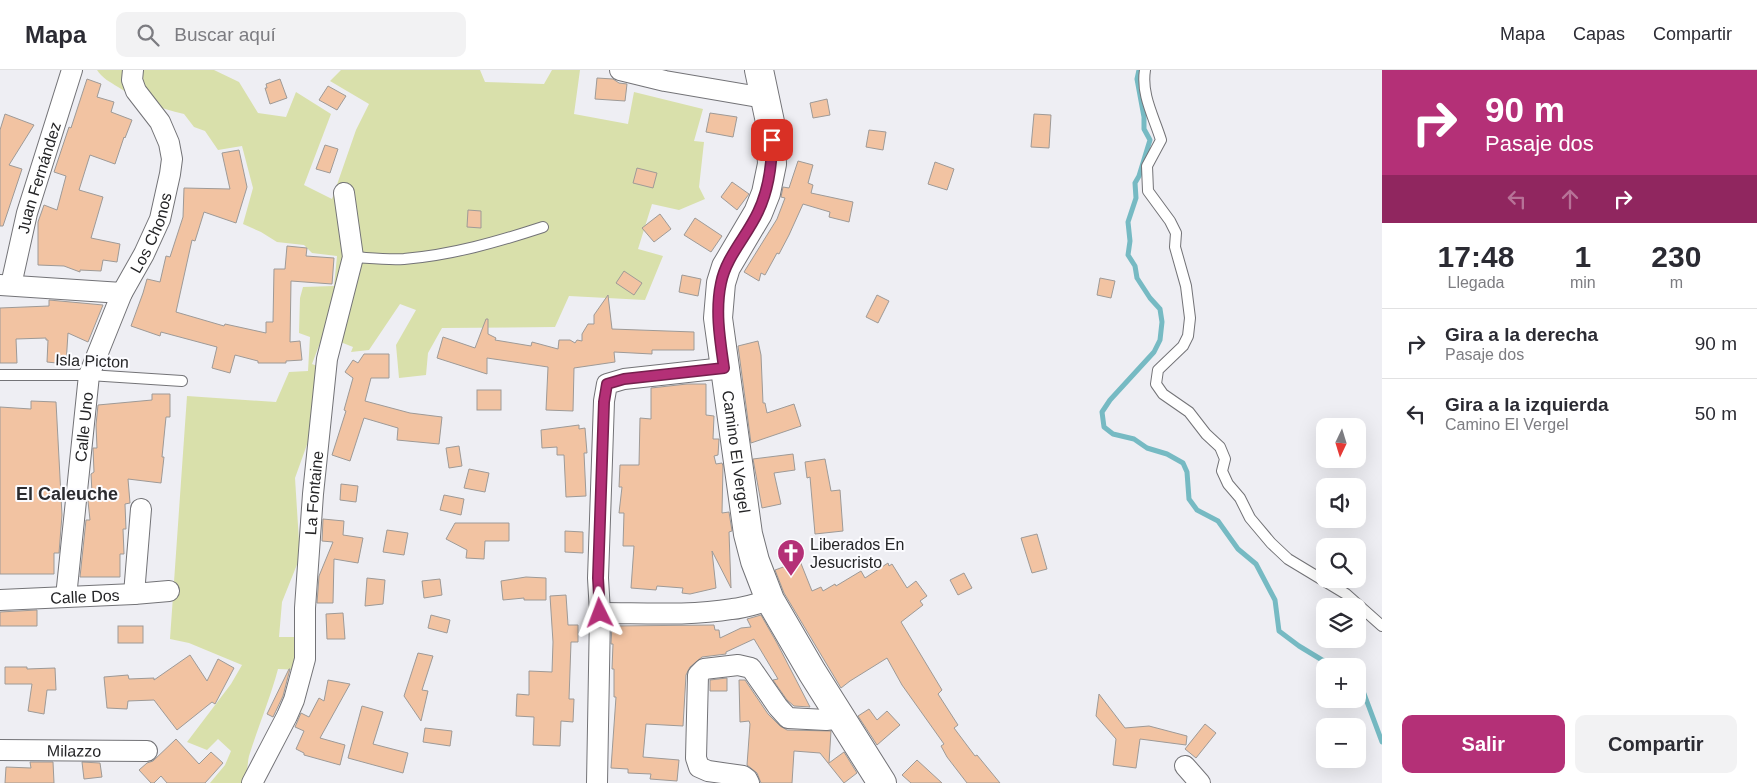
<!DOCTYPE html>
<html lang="es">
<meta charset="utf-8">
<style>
:root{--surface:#fff;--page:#f2f2f3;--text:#2b2b33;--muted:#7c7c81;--line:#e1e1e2;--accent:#b43077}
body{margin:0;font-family:Arial,sans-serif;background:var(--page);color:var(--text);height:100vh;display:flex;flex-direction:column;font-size:19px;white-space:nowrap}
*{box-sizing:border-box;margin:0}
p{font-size:16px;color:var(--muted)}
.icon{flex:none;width:28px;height:28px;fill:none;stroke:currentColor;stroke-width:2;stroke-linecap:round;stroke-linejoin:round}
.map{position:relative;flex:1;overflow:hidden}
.details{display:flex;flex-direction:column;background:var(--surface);width:375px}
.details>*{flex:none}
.guide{background:#b43077;color:#fff;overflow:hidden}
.needle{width:32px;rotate:184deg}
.controls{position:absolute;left:1316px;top:348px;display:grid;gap:10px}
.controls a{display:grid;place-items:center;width:50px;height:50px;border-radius:10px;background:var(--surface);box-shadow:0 5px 20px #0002;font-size:25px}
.pin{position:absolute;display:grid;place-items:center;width:42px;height:42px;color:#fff;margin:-21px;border-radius:10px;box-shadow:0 2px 8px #0006}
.me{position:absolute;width:55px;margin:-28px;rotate:357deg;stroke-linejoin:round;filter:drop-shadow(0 0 4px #0008)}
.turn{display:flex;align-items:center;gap:18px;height:105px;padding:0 20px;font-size:22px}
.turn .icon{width:65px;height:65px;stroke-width:2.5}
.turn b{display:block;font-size:35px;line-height:42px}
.lanes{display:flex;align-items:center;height:48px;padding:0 20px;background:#0003;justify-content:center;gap:25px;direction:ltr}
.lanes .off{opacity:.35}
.eta{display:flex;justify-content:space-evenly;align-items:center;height:85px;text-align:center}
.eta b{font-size:30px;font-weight:600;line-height:35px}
.action{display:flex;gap:10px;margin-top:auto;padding:10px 20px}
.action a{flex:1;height:58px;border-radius:10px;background:var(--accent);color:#fff;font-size:20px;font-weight:600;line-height:58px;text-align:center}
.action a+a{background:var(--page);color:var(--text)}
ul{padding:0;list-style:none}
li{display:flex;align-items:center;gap:15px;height:70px;padding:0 20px;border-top:1px solid var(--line)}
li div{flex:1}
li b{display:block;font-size:19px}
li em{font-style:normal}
header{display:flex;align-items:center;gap:30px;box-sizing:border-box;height:70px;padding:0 25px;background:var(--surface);border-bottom:1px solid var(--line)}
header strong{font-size:24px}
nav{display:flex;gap:28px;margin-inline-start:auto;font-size:18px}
.search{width:350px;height:45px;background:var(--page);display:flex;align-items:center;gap:12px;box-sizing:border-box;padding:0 18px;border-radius:10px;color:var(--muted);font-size:19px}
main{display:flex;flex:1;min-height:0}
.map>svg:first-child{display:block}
</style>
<header>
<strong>Mapa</strong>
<div class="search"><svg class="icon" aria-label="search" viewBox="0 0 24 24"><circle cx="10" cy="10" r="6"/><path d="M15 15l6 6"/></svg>Buscar aquí</div>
<nav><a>Mapa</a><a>Capas</a><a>Compartir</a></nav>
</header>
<main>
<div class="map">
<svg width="1382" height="713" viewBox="0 0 1382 713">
<rect width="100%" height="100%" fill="#eeeef3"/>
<!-- green -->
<path fill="#d9e0ab" d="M97,0H214L239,12L258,43L286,47L296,22L331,44L304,115L332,129L356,60L369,34L330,11L341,0H480L485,12L544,14L552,0H580L574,44L628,54L634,22L703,39L694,71L704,72L699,117L705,129L679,140L652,134L638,179L663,186L645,230L569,226L555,257L442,258L428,283L426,305L399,308L396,275L416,240L400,234L369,280L351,282L353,277L323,265L312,294L333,302L295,408L300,487L282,532L279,567H299L301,600L278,599C270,629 258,657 249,686C247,694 248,706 243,713H210L225,695L231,681L218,669L207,680L187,672L231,614L242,595L189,573L170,569L187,326L276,332L289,302L308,301L310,267L299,263L300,228L303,217L334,216L337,186L312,183L304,175L277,172L261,162L243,154L253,118L242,76L218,80L205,61L194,57L184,44C159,38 140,31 118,17C110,12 102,8 97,0Z"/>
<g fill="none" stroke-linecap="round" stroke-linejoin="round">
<!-- stream -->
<g stroke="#76bac3" stroke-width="5">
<polyline points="1139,0 1137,9 1144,47 1144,59 1150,70 1139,106 1135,113 1136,128 1128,152 1130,171 1128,185 1135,196 1137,208 1150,228 1160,239 1162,252 1160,270 1154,282 1110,330 1102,342 1104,357 1113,364 1134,369 1147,378 1167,384 1183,393 1187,402 1189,429 1197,440 1218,451 1238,479 1256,494 1275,530 1279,561 1299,576 1332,596"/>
<polyline points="1358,612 1360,613 1382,672"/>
</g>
</g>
<!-- building -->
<g fill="#f2c3a2" stroke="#9e9a97">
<polygon points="597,8 613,9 619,13 627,14 625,31 595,29"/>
<polygon points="87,9 101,14 97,27 114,32 111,42 132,50 125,68 124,67 115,94 90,85 79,120 103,127 91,168 120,174 117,192 103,190 101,201 80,200 80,202 64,196 38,195 38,152 44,135 57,140 66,106 54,102 69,57 71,58"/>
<polygon points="280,9 287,28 270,34 265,18 267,18 266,14"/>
<polygon points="328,16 346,26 337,40 319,30"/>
<polygon points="827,29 830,45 813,48 810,33"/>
<polygon points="710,43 737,47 733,67 706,62"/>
<polygon points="5,44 34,55 9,95 22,99 3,156 0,156 0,60"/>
<polygon points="1034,44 1051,45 1049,78 1031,77"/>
<polygon points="869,60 886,62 883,80 866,77"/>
<polygon points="325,75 338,79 330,103 316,99"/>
<polygon points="239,80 247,117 236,153 204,142 195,171 192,170 176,242 224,256 225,254 266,263 266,252 273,252 274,199 285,199 287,176 307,178 306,186 334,188 332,214 291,211 290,272 300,271 302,290 286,291 286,293 258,293 258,291 235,285 230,303 212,298 217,277 161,262 160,266 131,256 143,223 147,209 160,212 166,186 170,187 183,147 184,118 230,119 222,83"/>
<polygon points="798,91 813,95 808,113 813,115 811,123 853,132 849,152 829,147 830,142 803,134 789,165 779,184 777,183 765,205 761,203 759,211 744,202 777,149 785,128 781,127 783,117 789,118"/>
<polygon points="935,92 954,99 947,120 928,114"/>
<polygon points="637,98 657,103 653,118 633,113"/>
<polygon points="732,112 749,124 737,140 721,127"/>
<polygon points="468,140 481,141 481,158 467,157"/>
<polygon points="660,144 671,159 654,172 642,158"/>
<polygon points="695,148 722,166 711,182 684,165"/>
<polygon points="624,201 642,213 634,225 616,213"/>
<polygon points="682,205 701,209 698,226 679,222"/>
<polygon points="1100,208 1115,211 1111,228 1097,225"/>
<polygon points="608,225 612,259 694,262 694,280 652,280 652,284 614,282 615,292 574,298 573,341 546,340 548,297 487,288 487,304 437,288 443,267 475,278 486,249 488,249 488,264 496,268 495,270 531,276 532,272 558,279 559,270 570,270 575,273 577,270 582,271 582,264 588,254 594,254 594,245"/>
<polygon points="877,225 889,231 878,253 866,247"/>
<polygon points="49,230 103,235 88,272 68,263 66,294 47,292 48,270 46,270 46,268 16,269 17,293 0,293 0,238 49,236"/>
<polygon points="758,271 761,285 763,333 765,333 767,343 794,334 801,356 751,373 738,276"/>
<polygon points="364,284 389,284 389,308 371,308 365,331 410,343 442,347 439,374 397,370 398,358 364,348 350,391 332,385 346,341 344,340 353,308 345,302 353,290 358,293"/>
<polygon points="687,314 706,314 706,345 714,346 713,369 719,369 718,385 714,386 716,394 722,393 723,396 722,443 729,442 732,461 729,462 731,518 712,481 716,518 690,524 682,523 683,518 657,516 656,520 631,518 634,476 623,476 624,443 619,443 622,417 619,417 620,395 639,395 640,348 651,349 651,318"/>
<rect x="477" y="320" width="24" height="20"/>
<polygon points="152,324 170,324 170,347 166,347 162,387 164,387 161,413 128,409 130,433 125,434 126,459 123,459 124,484 120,484 120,507 80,507 86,450 90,450 88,431 89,424 92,423 91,404 94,402 93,378 97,378 96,355 98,335 152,330"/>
<polygon points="31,331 56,332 62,445 59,483 54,483 54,504 0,504 0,337 31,339"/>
<polygon points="579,355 579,359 585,358 587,383 584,383 586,426 566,427 564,385 557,385 557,377 542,378 541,360"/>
<polygon points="459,376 462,396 449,398 446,378"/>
<polygon points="793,384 795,400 774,403 781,434 762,438 753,389"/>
<polygon points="825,389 831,421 840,420 843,461 815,464 810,407 807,408 805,392"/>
<polygon points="469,399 489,403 485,422 464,418"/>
<polygon points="341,414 358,416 356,432 340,430"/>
<polygon points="444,425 464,429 461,445 440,440"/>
<polygon points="323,449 344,451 343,465 363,468 358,493 334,489 333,533 317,533 319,506 333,472 322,471"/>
<polygon points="455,453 509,453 509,471 485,471 484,489 466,488 467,480 446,469"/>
<polygon points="387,460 408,463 404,485 383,482"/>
<polygon points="565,461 583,462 583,483 565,482"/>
<polygon points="1037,464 1047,499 1032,503 1021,468"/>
<polygon points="800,491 812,521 821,517 823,521 835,514 836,516 861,501 865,508 888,493 889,496 892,494 907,518 916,511 927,526 920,531 923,535 901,552 942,620 938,624 958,655 954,658 975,686 977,685 1000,713 967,713 947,687 941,676 944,674 902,615 887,588 850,611 841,618 784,523 775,500"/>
<polygon points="964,503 972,518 958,525 950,510"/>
<polygon points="526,507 546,508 546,530 524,530 524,528 503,530 501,511"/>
<polygon points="367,508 385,510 383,534 365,536"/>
<polygon points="440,509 442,525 424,528 422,511"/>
<polygon points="566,525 568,555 578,555 578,572 571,572 569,629 574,629 573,652 561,651 560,676 533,675 534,647 516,646 517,624 529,625 529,601 552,602 553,572 550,526"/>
<polygon points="37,540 37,556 0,556 0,542"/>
<polygon points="343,543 345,569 327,569 326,544"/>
<polygon points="431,545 450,550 447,563 428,558"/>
<polygon points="761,545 777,573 810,637 794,636 787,630 773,610 778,609 754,569 726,582 726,584 702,587 690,597 686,605 683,656 646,654 643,687 679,690 677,711 650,709 651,704 628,703 628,699 611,698 616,627 614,627 614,599 612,599 613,574 611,574 612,556 714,555 715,560 719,560 720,568 741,558 751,557 747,549"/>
<rect x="118" y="556" width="25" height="17"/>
<polygon points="418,583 433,586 422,620 428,621 421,651 404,626"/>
<polygon points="190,585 207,611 218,589 234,598 215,634 212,632 177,660 154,630 128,631 127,639 107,638 104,607 128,605 129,609 154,608 154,610"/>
<polygon points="5,597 27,597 27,599 55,598 56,620 47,620 44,644 28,641 32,614 5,614"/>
<polygon points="289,599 290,599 283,626 273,647 267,644"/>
<polygon points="727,608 727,621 710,621 710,610"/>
<polygon points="328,610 350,614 320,668 345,675 340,695 304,685 304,683 296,679 304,661 295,657 301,643 309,647 319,628 324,631"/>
<polygon points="739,610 745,610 768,644 780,656 787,660 831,661 829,693 844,682 857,703 844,713 820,683 794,681 792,713 761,713 757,703 747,695 750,654 749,651 740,652"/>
<polygon points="1099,624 1125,658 1149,656 1187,666 1186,675 1140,669 1136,698 1113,695 1116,669 1096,646"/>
<polygon points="362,636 383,642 373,674 408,683 403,703 348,688"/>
<polygon points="869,639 877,650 887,641 900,655 877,675 858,646"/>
<polygon points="1205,654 1216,663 1196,688 1185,679"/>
<polygon points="425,658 452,661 450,676 423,672"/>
<polygon points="176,669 199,694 211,682 223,693 205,713 167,713 161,706 154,713 151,713 139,700 147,693 153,691"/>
<polygon points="917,690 942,713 911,713 902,705"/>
<polygon points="30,692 53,692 54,713 5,713 6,697 31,698"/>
<polygon points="82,692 100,693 102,707 84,709"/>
</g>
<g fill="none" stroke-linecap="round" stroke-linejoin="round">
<defs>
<g id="lane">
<path d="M1145,0C1141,25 1154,47 1161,70L1147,96L1148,121L1170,151L1176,163L1175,177L1186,216L1190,248L1188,266L1183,276L1158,300L1156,314L1163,324L1189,342L1206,364L1220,377L1225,389L1222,401L1228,414L1240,428L1250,448L1271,473L1288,489L1346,524L1382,556"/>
<path d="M353,187C370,188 387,190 404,189C452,185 497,172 543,157"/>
<polyline points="0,305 89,305 182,311"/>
</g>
<g id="street">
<polyline points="620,0 665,11 764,28"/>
<polyline points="0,215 122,223"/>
<path id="s1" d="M11,215L27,143L72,0"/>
<polyline points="134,524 141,439"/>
<path id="s2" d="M66,527L89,305L122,223L144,184L160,149L170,104L172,89L169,73L160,52L136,21L132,10L133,0"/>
<path id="s3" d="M0,530L134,524L169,521"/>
<path d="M600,543C644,543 689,546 732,539C745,538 758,533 770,530"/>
<path id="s4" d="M0,680L147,681"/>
<polyline points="1185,696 1200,713"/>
<path id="s5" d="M252,713L287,646L294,630L305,589V538L313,424L327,289L353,187L344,123"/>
<polyline points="597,713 600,543 598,508 604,331 607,314 624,309 724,298"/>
<polyline points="749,713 747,709 743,706 708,701 699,697 696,688 698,605 704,599 738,595 751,598 778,637 788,648 826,650 841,648"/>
</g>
<g id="secondary">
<path id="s6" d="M759,0L770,52L772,94L766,123L758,143L726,197L721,213L718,248L748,464L755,491L770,530L812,602L882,713"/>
</g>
</defs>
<!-- lane casing -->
<use href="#lane" stroke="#737377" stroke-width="12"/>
<!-- street casing -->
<use href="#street" stroke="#737377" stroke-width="22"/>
<!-- secondary casing -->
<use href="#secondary" stroke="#737377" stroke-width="30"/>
<!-- lane -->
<use href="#lane" stroke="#fff" stroke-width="10"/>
<!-- street -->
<use href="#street" stroke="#fff" stroke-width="20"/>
<!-- secondary -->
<use href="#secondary" stroke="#fff" stroke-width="28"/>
</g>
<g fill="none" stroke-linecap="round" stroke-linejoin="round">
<defs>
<path id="route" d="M600,543L598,508L604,332L607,314L624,309L724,298C720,270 715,241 721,213C726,187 747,166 758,142C769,119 772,95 772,70"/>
</defs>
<!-- route casing -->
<use href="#route" stroke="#751f4d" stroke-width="12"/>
<!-- route -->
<use href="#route" stroke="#b43077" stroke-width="9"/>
</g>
<!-- icons -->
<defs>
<symbol id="church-pin" viewBox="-11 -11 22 30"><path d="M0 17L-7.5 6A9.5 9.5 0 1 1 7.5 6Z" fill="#b43077" stroke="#fcfcff"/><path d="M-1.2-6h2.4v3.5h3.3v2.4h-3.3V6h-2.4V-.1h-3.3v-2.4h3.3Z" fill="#fff"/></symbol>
</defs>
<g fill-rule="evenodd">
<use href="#church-pin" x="775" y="467" width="32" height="43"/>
</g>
<g text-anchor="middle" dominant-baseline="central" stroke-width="4" stroke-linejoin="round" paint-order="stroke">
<!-- street labels -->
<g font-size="16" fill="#252527" stroke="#fcfcff">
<text stroke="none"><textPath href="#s1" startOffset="111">Juan Fernández</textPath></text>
<text stroke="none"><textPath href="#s2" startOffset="379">Los Chonos</textPath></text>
<text transform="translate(92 291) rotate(2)">Isla Picton</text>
<text stroke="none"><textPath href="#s2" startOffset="171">Calle Uno</textPath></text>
<text stroke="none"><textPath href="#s6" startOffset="396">Camino El Vergel</textPath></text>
<text stroke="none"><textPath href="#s5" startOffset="302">La Fontaine</textPath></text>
<text stroke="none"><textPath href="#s3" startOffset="85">Calle Dos</textPath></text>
<text stroke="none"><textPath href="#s4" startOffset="74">Milazzo</textPath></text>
</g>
<!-- poi labels -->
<g font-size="16" fill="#252527" stroke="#fcfcff" text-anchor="start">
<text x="810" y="474">Liberados En<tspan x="810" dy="18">Jesucristo</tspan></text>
</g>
<!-- neighbourhood labels -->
<g font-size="18" font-weight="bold" fill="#2b2b2f" stroke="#fcfcff">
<text x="67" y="424">El Caleuche</text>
</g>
</g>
</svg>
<div class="controls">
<a><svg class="needle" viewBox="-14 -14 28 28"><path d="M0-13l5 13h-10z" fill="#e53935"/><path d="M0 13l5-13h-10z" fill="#7c7c81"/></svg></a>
<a><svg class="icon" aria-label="sound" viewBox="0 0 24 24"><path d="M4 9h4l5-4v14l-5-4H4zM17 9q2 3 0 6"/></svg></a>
<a><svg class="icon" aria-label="search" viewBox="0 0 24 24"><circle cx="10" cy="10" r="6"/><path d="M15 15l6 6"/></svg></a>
<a><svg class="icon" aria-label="layers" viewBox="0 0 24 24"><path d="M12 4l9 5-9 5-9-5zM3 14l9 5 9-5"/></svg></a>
<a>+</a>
<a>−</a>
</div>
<div class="pin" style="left:772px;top:70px;background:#d93025"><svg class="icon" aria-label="arrive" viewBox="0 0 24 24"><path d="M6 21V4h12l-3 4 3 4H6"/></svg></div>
<svg class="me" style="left:600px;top:543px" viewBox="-20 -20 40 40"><path d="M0-17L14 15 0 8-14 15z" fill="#b43077" stroke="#fff" stroke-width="4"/></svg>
</div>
<section class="details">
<div class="guide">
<div class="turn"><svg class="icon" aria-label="right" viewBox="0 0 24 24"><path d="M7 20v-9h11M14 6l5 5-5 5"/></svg><div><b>90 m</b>Pasaje dos</div></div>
<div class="lanes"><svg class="icon off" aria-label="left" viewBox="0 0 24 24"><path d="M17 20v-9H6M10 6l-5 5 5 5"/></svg><svg class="icon off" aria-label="ahead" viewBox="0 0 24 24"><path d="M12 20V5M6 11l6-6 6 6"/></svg><svg class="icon" aria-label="right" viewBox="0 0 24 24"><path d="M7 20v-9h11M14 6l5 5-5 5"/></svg></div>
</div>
<div class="eta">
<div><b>17:48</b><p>Llegada</p></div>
<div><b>1</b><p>min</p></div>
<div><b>230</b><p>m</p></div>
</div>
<ul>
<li><svg class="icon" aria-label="right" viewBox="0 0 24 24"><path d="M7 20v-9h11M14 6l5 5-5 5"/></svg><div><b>Gira a la derecha</b><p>Pasaje dos</p></div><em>90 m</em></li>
<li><svg class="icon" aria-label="left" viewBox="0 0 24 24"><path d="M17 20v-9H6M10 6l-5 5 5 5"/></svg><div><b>Gira a la izquierda</b><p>Camino El Vergel</p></div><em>50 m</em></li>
</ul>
<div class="action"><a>Salir</a><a>Compartir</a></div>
</section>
</main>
